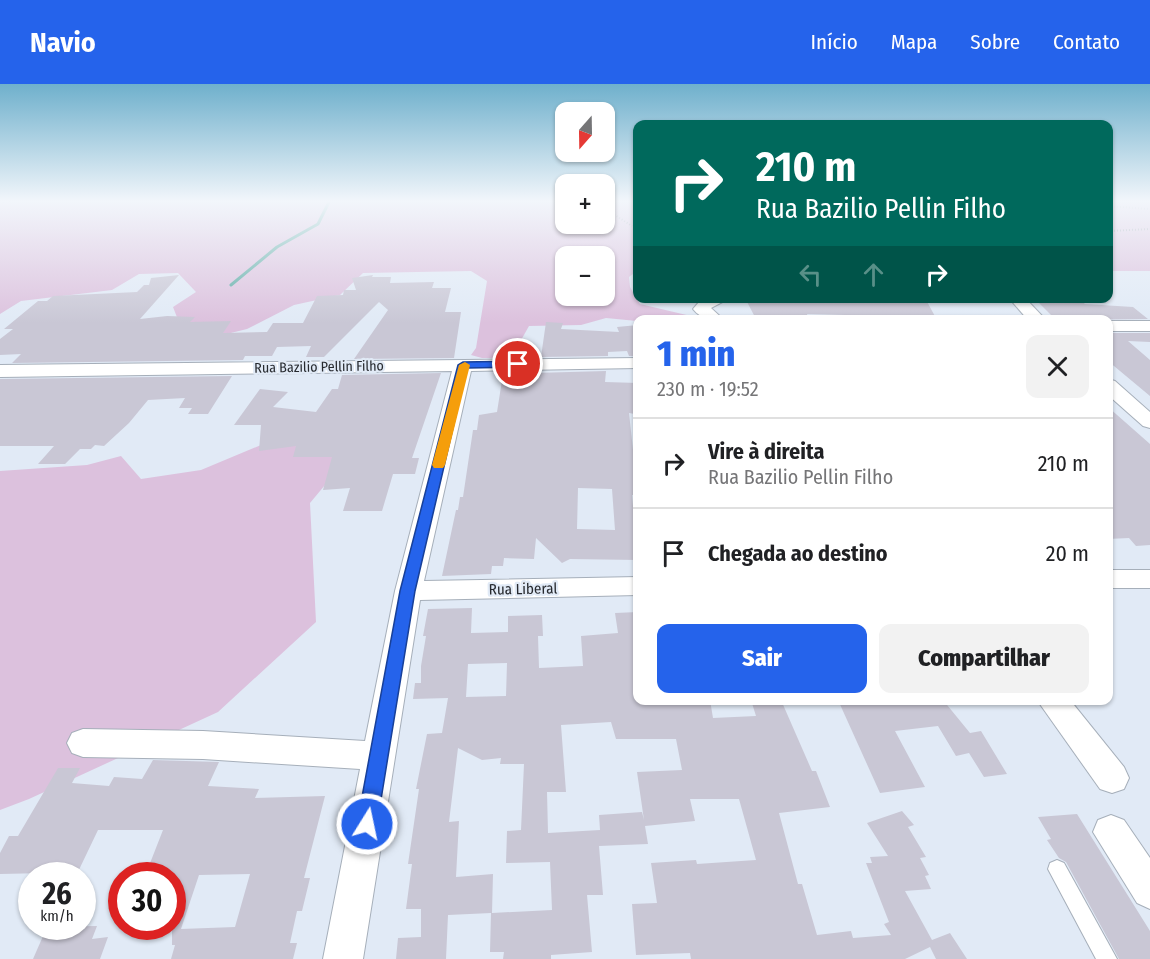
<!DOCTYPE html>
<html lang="pt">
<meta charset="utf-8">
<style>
:root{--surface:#fff;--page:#f2f2f2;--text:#202124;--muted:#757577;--line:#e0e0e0;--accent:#2563eb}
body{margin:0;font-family:"Fira Sans Condensed",sans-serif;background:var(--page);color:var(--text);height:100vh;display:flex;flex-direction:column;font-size:22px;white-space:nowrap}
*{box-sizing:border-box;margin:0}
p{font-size:20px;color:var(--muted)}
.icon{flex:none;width:33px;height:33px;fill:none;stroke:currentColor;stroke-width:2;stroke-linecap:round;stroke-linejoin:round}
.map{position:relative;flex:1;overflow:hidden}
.drawer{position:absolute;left:633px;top:231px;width:480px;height:390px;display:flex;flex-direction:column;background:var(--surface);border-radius:12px;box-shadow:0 2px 4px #0004}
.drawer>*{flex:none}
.guide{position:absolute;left:633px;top:36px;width:480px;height:183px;border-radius:12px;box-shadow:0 2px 4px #0004;background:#00695c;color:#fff;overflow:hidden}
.needle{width:39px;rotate:200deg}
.buttons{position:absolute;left:555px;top:18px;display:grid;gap:12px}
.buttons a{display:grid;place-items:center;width:60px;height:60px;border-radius:12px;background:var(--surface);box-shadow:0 2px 4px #0004;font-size:30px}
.speed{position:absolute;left:18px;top:778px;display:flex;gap:12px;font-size:30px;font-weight:700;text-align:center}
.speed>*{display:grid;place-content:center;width:78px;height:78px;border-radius:50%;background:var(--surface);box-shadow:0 2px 4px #0004;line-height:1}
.speed small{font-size:15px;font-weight:400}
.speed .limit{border:9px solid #d22;background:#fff;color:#111}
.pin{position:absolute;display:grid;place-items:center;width:51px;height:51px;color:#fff;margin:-26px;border:3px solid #fff;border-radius:50%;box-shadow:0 2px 6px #0007}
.me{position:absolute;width:66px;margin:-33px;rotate:10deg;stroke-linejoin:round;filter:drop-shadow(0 0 4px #0008)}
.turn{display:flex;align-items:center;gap:21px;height:126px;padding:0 24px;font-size:27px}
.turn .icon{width:78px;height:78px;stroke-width:2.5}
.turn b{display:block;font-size:42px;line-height:51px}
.lanes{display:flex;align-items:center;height:57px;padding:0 24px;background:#0003;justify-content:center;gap:30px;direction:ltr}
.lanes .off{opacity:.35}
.round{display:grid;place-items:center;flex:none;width:63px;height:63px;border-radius:12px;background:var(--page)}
.headline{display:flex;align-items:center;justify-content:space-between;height:102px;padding:0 24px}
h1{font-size:36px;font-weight:800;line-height:45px;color:var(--accent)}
.primary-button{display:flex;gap:12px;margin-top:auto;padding:12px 24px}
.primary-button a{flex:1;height:69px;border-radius:12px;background:var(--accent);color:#fff;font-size:24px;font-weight:800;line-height:69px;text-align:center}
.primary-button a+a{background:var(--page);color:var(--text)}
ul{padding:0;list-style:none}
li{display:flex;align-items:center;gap:18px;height:90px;padding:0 24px;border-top:2px solid var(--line)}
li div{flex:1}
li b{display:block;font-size:22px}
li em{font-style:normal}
header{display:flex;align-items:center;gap:36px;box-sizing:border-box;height:84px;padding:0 30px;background:var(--accent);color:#fff}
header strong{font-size:28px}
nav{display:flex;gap:33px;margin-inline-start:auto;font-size:21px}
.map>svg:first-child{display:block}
</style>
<header>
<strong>Navio</strong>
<nav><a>Início</a><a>Mapa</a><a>Sobre</a><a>Contato</a></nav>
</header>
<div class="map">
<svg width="1150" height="875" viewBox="0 0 1150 875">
<rect width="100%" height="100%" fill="#e1eaf6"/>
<!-- green -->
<g fill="#dcc1dd" fill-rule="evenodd">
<path d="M0,116H565L566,140H604L605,116H637V187L629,193L630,203L640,220L695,233L699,235L638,236L637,237L606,234L581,241L529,242L511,274H482L471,271L476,264L487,197L471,187L363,189L340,211L294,221L247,245L198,257L182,246L173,223L196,208L178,189L139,190L112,206L21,217L0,230ZM566,172H604V212H566Z"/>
<rect x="1109" y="116" width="41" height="71"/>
<polygon points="329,355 340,383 310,419 316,538 218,628 29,715 0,726 0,387 87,381 121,372 141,395 201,386 261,361"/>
</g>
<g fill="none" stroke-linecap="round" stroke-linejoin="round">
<!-- stream -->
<polyline stroke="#5baaa3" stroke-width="3" points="231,201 277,163 318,140 330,116"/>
</g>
<!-- building -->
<g fill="#c9c7d5" fill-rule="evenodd">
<polygon points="179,191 140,235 167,232 195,233 190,238 231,237 223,249 267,248 273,239 303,239 317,212 343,211 344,206 356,206 352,194 373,191 372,193 391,193 390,199 434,198 432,204 451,204 445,228 461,228 454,274 354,275 388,226 379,218 324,273 306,273 311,262 277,263 272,272 245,272 243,276 12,279 21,270 0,271 0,255 13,245 4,245 38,217 47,217 53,212 137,208 144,201 149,201 151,194"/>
<polygon points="794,214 925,214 937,236 848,236 845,231 807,230 809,236 756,235 746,216"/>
<polygon points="1034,214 1079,214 1085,220 1133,223 1148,235 1060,236 1054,234"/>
<polygon points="546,238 563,239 561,245 619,248 617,243 638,241 638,272 629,272 627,267 608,268 608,272 541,273"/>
<polygon points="1108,249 1150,249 1150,258 1128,257 1150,276 1150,312 1108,277"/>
<path d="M606,287L605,298L638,299V319H634L635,330L629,329L635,384L636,411H632L638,476L570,475L562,479L536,454L534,475L504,474L503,482H492L491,490L442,492L456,426H458L460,413H463L473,346H477L479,331L497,328L503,290ZM578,404L612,405L615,446L577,445Z"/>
<polygon points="441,289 412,374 419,374 415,390 393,390 382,427 343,427 350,404 323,406 332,373 293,373 296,362 259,367 261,341 234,341 260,305 288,308 273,323 316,328 332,305 338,305 342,291"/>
<polygon points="232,292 208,330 188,330 192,324 179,324 185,314 148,316 129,339 104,362 95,361 91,365 80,365 65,380 38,380 54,362 0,362 0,295"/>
<polygon points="1108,323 1150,360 1150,461 1136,462 1129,454 1108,455"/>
<path d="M472,524L471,549L508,548V532L542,531L543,552H538L539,584L583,582L581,552L618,549L615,529L638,528V616H710L713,634L756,632L751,616H781L812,687H816L830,723L779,729L798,800H802L817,851L851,847L853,854L891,851L884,840L889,838L866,779H872L870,773L888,772L867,739L902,727L914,741L908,743L926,773L920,774L929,791L925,792L931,805L905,807L932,856L950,849L967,875H936L930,863L905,875H691L690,869L636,871L632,820L657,819L651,779L696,776L697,780L756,776L739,715H690L695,737L645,742L648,760L599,762L603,811H587L592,868L551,871V875H503L504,868H490L491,829L448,831L446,875H396L398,854L421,853V825H406L412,780H408L419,705H416L427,650L442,649L448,614L413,615L415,599H421V582L426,552H423L428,525ZM507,579L506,612L466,613L468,580ZM611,638L616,655H676L682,686L637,688L644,736L642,728L599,731L600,746L548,749L547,708H566L561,641ZM458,664L482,676L501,674L500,680H524L521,746L507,747L506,779L550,778L552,826L492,829L493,790L456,793L459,737L449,738Z"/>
<polygon points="838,616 943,616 970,649 981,647 1007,690 984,693 969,669 956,672 938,642 895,647 925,703 880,709"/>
<path d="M153,676L219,678L208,702L259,705L255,714L325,712L304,794H310L302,827H297L290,859H297L293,875H171L175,861H172V792H145L163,746H98L76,792H45L47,789L0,790V769L9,752H18L58,684H80L72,699L109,702L114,693L142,695ZM250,790L235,843L181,845L199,791Z"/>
<polygon points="1077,730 1150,847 1150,875 1119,875 1066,778 1059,774 1047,756 1051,755 1038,733"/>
<polygon points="97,842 92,855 108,853 100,875 33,875 47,843"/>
</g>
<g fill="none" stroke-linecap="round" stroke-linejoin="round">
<defs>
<polygon id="lane" points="1057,776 1064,779 1117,875 1096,875 1048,785 1050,779"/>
<g id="street">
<path d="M708,214H730L711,224L724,236C711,236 702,236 693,225L699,218Z"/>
<polygon points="1009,214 1025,214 1046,236 1028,236"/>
<rect x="1108" y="237" width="42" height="10"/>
<polygon points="638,274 638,284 471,287 424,497 638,493 638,511 420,516 363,875 323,875 360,685 203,675 83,673 72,669 67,659 72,649 83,645 203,647 365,657 395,507 452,287 0,293 0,281"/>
<polygon points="1108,295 1115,297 1150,328 1150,344 1143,342 1108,311"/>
<rect x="1108" y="486" width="42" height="18"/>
<polygon points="1037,616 1070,616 1124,683 1129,694 1124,705 1112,709 1100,705"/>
<polygon points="1111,731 1124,736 1150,774 1150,825 1137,819 1093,748 1098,736"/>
</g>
</defs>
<!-- lane casing -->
<use href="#lane" stroke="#a6afba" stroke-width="2"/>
<!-- street casing -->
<use href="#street" stroke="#a6afba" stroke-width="2"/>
<!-- path -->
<g stroke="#989fa8" stroke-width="2" stroke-dasharray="1 2" stroke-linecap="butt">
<polyline points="0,118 26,116"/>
<polyline points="1108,122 1150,125"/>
<polyline points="604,124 632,142"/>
<polyline points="1108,147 1150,145"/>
</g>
<!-- lane -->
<use href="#lane" fill="#fff" fill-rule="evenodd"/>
<!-- street -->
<use href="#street" fill="#fff" fill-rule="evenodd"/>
</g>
<!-- sky -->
<linearGradient id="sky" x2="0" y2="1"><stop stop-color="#6fb0cc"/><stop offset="0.49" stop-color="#f2f6fb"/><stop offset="1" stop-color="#f2f6fb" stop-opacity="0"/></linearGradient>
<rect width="1150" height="239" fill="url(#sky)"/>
<!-- route -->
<polygon fill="#2563eb" stroke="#184099" stroke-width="1.5" points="518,277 522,278 522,283 467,284 415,507 377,740 374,747 367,749 360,747 357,740 400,507 458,281 463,278"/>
<!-- slow -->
<polygon fill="#f59e0b" points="465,278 470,281 445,381 443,384 434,384 432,381 459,281"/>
<g text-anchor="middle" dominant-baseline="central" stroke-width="4.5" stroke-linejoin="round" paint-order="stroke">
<!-- far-street labels -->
<g font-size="14" fill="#272a2f" stroke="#e1eaf6">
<text transform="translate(319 283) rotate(-1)">Rua Bazilio Pellin Filho</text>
</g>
<!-- street labels -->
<g font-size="15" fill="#272a2f" stroke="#e1eaf6">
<text transform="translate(523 505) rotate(-1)">Rua Liberal</text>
</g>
</g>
</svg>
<div class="buttons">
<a><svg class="needle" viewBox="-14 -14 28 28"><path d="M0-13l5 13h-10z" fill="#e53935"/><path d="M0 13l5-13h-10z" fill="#757577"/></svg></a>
<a>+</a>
<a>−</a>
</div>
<div class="speed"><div>26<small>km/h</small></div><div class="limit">30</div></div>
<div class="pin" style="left:518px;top:280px;background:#d93025"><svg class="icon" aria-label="arrive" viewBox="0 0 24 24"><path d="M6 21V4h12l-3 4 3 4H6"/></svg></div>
<svg class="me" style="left:367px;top:740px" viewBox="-20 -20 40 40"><circle r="17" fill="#2563eb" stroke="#fff" stroke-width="3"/><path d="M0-11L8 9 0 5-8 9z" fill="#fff"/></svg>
<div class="guide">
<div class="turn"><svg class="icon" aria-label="right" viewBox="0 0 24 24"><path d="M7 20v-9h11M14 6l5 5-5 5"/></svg><div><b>210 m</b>Rua Bazilio Pellin Filho</div></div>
<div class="lanes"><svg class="icon off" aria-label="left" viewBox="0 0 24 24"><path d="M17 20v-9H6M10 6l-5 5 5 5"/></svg><svg class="icon off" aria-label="ahead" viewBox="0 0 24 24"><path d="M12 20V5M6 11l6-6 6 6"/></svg><svg class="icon" aria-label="right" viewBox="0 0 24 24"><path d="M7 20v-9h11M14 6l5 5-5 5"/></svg></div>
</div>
<section class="drawer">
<div class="headline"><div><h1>1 min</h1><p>230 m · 19:52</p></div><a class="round"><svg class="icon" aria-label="close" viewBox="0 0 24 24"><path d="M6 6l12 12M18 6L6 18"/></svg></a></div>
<ul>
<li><svg class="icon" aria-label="right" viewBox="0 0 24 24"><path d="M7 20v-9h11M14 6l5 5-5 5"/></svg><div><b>Vire à direita</b><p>Rua Bazilio Pellin Filho</p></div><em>210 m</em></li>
<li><svg class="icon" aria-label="arrive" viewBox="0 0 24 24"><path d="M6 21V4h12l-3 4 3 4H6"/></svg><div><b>Chegada ao destino</b></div><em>20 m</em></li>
</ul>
<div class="primary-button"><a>Sair</a><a>Compartilhar</a></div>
</section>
</div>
